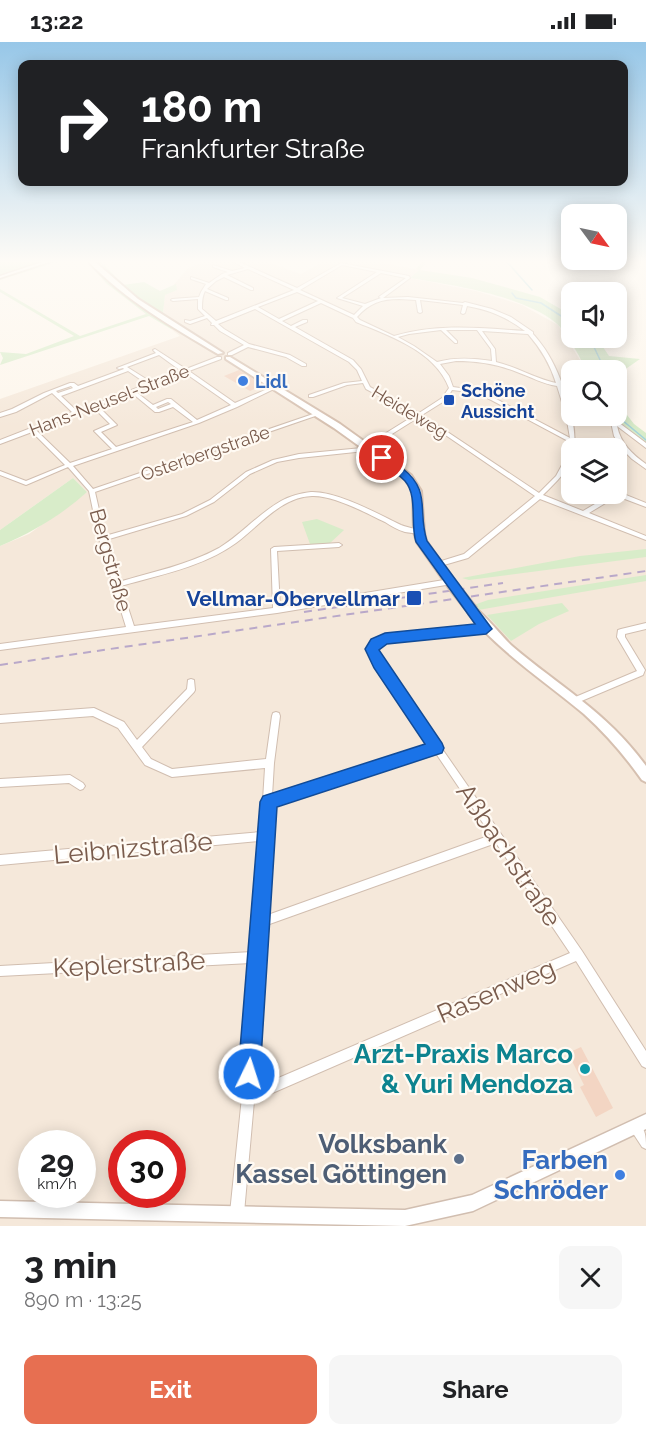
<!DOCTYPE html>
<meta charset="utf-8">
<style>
:root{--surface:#fff;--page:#f6f6f6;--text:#202124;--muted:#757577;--accent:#e76f51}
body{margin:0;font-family:Raleway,sans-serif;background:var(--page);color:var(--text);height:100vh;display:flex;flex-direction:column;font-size:22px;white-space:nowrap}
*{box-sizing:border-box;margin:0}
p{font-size:20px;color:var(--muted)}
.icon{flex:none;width:33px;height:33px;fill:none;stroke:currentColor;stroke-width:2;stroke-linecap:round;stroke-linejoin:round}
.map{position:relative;height:1184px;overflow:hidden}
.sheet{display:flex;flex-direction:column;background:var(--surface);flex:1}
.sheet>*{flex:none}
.top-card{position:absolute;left:18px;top:18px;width:610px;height:126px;border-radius:12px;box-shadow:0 3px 15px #0003;background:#202124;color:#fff;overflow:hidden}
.needle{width:39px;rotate:123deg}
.tools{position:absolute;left:561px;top:162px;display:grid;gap:12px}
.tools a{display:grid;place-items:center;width:66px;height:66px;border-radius:12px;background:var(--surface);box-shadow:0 3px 15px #0003;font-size:30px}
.speed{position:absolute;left:18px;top:1088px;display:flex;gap:12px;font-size:30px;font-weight:700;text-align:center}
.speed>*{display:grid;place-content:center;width:78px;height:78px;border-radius:50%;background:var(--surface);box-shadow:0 3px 15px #0003;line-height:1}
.speed small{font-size:15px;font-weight:400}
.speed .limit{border:9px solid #d22;background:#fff;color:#111}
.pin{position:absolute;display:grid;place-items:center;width:51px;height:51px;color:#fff;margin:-26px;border:3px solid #fff;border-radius:50%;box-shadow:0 2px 6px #0007}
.me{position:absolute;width:66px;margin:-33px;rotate:4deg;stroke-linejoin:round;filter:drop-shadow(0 0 4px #0008)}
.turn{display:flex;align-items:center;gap:21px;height:126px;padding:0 24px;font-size:27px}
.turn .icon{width:78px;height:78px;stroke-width:2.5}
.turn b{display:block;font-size:42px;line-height:51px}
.round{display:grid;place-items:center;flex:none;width:63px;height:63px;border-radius:12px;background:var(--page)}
.head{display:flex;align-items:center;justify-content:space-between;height:102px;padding:0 24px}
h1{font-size:36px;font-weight:700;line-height:45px}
.cta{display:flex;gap:12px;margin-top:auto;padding:12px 24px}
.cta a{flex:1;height:69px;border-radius:12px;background:var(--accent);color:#fff;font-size:24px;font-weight:700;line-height:69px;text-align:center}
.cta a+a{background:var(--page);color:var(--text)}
.status{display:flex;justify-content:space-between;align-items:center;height:42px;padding:0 30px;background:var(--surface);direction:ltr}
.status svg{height:16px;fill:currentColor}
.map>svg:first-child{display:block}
</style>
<div class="status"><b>13:22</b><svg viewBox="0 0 49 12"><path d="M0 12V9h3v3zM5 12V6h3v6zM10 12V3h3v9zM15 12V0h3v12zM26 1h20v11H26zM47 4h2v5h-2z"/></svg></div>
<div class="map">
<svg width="646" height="1184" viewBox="0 0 646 1184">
<rect width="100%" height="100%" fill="#fdf6ec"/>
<!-- residential -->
<path fill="#f5e8da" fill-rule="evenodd" d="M206,219H265L301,232L324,219H371L420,228L410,236L476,249L522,263L558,283L582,321L584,328H572V374H612L646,401V1184H0V504L29,492L87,450L73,436L0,488V357L180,294L171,287L181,283L163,271L165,253L188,226ZM572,406H616V452H572ZM32,1101H82V1152H32ZM122,1101H172V1152H122Z"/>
<!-- green -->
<g fill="#d8ecc9">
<polygon points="0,219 60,219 0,238"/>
<polygon points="86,219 101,219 123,243 144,240 160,249 176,242 177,248 165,253 163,271 182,283 171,287 149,274 0,323 3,316 0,310 26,312 74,294 0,250 0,247 80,294 146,272 107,242"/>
<path d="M422,219H427L420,228L472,236L540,255L571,273L572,296H597L609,314L640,317L617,333L616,328H584C583,320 579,314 575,307C570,298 564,288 556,281C522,253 452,243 410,236L419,228L416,227Z"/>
<polygon points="617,360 634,382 646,391 646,401 612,374 616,374"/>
<path d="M73,436L87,450C60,474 33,490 0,504V488Z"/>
<polygon points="317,477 344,488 329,502 310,502 302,480"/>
<polygon points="646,507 646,515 469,538 462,536 580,514"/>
<polygon points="646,533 646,539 478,568 474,563 488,558"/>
<polygon points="562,561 569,569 539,582 511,599 487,573"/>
</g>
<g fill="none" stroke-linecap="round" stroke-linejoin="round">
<!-- stream -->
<g stroke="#a5d3da" stroke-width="1.5">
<polyline points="506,219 532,248"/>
<polyline points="512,251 516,256 541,261 572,281"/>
<polyline points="586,296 593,303 602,322 600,328"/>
<polyline points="616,373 646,398"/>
</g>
</g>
<!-- building -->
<g fill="#f3d5c3">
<polygon points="239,328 263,343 250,349 224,334"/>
<polygon points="581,1005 613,1066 596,1075 580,1045 584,1043 568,1011"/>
</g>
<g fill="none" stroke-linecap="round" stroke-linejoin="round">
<defs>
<g id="minor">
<path d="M232,219H237L297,246L341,221L409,234L410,236L383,256L408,255L463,261L465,260L492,267L511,275L533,290V292C536,295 539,299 542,303C559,325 578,379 574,406L570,407V400L478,351L452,348L446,358L422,373L539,451L556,434L569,410L572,408C572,427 555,441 543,453L583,469L612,452H616V449L646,461V465L617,454L589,471L646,494V498L540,457L468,516L437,525H435L434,523L435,521L464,512L535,454L419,375L365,409L299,416L277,420L250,432L214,460L186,474L106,498L119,540C152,530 188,523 219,506C241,493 258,472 281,459C290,454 301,451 311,450C337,449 378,472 401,483C408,486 416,486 422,490L419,492C415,491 410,491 405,490C398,488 391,484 385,480C366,471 333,453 312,454C281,455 259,484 236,501C203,525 159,533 121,544L134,584L273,566L271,507L274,505L339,501L342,503L339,505L277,509L280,565L450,537L452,538L453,540L452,542L277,571L0,608V602L126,585L99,497L89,449L68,425L26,443L0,433V429L26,439L65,423L32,390L0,402V398L72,370L52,351L16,370L0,375V371L12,367L44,351L70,341H74L78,344L124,327L123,326L119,327L117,326L156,311L153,308L155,307L186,327L217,315H221V317L189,329L235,361L274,344L278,345L237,365L199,381L73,424L93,447L316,371L321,372L95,450L105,494L182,472L210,458L246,430L273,418L299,412L362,406L415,373L366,347L363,341L347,343L313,355H309V353L344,341L362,339L357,328L349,320L255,267L218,282L224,287L249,302L290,313L306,322V324H302L286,315L248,305L232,313H228V311L244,303L220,289L214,283H211L212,281L207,276L190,282L185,280V278L190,279L205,274L198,267V257L173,259L171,258L172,257L199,255L201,250L206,242L191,237V235L209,241L222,232L228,230L213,225V223L232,229L245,226ZM342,223L377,230L337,256L363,264L354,273L300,248ZM248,227L294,248L216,279L202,267C202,260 202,255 205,249L226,258H228V256L207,247L216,239L224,235L251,248H253V246L227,233ZM381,231L406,236L380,254L379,255L381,256L365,262L342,256ZM297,250L318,259L279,277L258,265ZM399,257L416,258L418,270L420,271L422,270L420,258L463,263L461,271L463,272L465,271L467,264C490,268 506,275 525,289C482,286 437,281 394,294L360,278L357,275C369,261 382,257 399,257ZM321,261L353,276L356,280C390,294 435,309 449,346L442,356L419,371L370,345L361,327L353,318L295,285L307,280V278H303L291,284L282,279ZM441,288L455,301H457V299L446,288H477L491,307L492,319C473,316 455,315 437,320L414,304L398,295L409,292ZM482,289L528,292C541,307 550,322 556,341C536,337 517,325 496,320L495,307ZM159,313L181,329L151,340L127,325ZM456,319C477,319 497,322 517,330C531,335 543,342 557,344L566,373L570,396L481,349L453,345L449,334L440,322ZM128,329L147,342L77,369L61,354ZM185,331L231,363L197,378L171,357H167L153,363L136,350ZM71,344L73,346L58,351L56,349ZM132,351L155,370H159L173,365L193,380L116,405L101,390L117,383L98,364ZM168,360L171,362L158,367L156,365ZM94,366L110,382L94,389L112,407L70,421L36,388Z"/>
<path d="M605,374H610L646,401V406L617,384C621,402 632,412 646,422V427L632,417L622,407L614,394L611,380Z"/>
<polygon points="646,581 646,587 625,592 625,595 645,628 643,633 579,660 576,661 573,660 572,658 573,656 637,629 617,595 618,588 621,587"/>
<path d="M486,584L489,585L490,587L489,589L486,590L386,599L379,603L376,607L382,620L582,909L646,1009V1026L642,1024L576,919L254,1059L244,1171L242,1176L237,1178L232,1176L230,1171L242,1055L251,921L0,934V924L252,910L260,799L0,823V813L261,790L265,726L172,735L145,723L118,686L93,674L0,681V673L94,666L124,680L137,698L187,647L188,638L191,637L194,638L195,648L194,650L142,705L151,717L172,727L266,717L272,674L273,671L276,670L279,671L280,674L274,721L272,754L430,704L376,624L368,607L373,599L385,593ZM435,710L491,793L265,874L272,763ZM496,801L570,911L255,1046L264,884Z"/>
<polygon points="70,733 83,741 85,744 83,747 80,748 69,741 0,745 0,737"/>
<path d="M635,1079C646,1084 646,1096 646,1107L642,1105L629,1085L631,1081Z"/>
</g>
<g id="tertiary">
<polygon points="45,219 52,219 0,236 0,234"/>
<polygon points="646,1072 646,1087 473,1169 405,1184 0,1175 0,1159 405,1168 472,1153"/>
</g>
<g id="secondary">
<path d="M88,219H94L138,257L223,311L218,312C172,285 125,258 88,219Z"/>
<polygon points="226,315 230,315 340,382 411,433 421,449 424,490 426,499 456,541 458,544 456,547 450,547 417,500 414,490 413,449 405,437 334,386 226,317"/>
<path d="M473,565C481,568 503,596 512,604C560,645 607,670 646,724V740L642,738C625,714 606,692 584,672C545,639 502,612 469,572L468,569L469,566Z"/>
</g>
</defs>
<!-- minor casing -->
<use href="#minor" stroke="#d1beb0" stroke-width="2"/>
<!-- tertiary casing -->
<use href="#tertiary" stroke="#d1beb0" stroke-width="3"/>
<!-- secondary casing -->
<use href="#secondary" stroke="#d6c0b0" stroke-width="4"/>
<!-- minor -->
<use href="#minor" fill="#fff" fill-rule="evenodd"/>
<!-- tertiary -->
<use href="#tertiary" fill="#fff" fill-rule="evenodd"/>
<!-- secondary -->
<use href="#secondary" fill="#fff" fill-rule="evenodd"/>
<!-- rail -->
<g stroke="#b9a8c9" stroke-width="2" stroke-dasharray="8 6" stroke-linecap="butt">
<polyline points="304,570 503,541"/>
<polyline points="0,623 646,529"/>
</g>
<defs>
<polyline id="secondary-bridge" points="453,544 473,569"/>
</defs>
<!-- secondary-bridge casing -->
<use href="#secondary-bridge" stroke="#d6c0b0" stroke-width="13" stroke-linecap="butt"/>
<!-- secondary-bridge -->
<use href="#secondary-bridge" stroke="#fff" stroke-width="10"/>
</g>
<!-- sky -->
<linearGradient id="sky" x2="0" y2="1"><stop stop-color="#97c7e8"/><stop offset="0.57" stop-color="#fefbf6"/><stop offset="1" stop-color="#fefbf6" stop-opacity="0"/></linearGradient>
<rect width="646" height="385" fill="url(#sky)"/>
<!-- route -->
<path fill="#1a73e8" stroke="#114b97" stroke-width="1.5" d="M382,412C389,415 395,421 402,426C432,449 417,469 427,499L492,587L486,592L387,602L379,608L442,701L444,706L442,711L277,765L260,1032L257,1039L249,1042L242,1039L238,1032L260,760L263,754L425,702L374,626L365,607L371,597L385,591L475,582L416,500C410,482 418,454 405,439C397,431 387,424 378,418L376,416Z"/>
<!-- markers -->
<g fill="#3f7fe0" stroke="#fffaf3" stroke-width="2">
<circle cx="243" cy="339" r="6"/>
<circle cx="620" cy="1133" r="6"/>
</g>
<g fill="#1a4fb4" stroke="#fffaf3" stroke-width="2">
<rect x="443" y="352" width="12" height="12" rx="3"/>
<rect x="406" y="548" width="16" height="16" rx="3"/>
</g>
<circle fill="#0f9aa8" stroke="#fffaf3" stroke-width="2" cx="585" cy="1027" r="6"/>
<circle fill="#5c6f8a" stroke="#fffaf3" stroke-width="2" cx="459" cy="1117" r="6"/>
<g text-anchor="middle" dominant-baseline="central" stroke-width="4.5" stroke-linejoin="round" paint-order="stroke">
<!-- far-shop labels -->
<g font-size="18" font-weight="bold" fill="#366cbe" stroke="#fffaf3" text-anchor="start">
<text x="255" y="339">Lidl</text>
</g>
<!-- far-transit labels -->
<g font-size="18" font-weight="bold" fill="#164399" stroke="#fffaf3" text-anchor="start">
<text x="461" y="348">Schöne<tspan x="461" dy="21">Aussicht</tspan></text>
</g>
<!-- far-street labels -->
<g font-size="18" fill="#7a5c4d" stroke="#fffaf3">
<text transform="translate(109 358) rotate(-21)">Hans-Neusel-Straße</text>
<text transform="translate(410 370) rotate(31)">Heideweg</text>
<text transform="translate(205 411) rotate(-19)">Osterbergstraße</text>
</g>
<!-- street labels -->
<g font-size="21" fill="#7a5c4d" stroke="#fffaf3">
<text transform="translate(111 518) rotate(74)">Bergstraße</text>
</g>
<!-- transit labels -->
<g font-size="21" font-weight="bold" fill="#164399" stroke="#fffaf3" text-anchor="end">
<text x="400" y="556">Vellmar-Obervellmar</text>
</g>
<!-- near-street labels -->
<g font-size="26" fill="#7a5c4d" stroke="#fffaf3">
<text transform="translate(133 806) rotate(-5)">Leibnizstraße</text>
<text transform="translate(509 813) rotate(56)">Aßbachstraße</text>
<text transform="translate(129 922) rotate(-3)">Keplerstraße</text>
<text transform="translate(496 949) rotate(-23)">Rasenweg</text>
</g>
<!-- near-culture labels -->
<g font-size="26" font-weight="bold" fill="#0d838f" stroke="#fffaf3" text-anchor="end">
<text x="573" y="1012">Arzt-Praxis Marco<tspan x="573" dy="30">&amp; Yuri Mendoza</tspan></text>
</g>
<!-- near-service labels -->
<g font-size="26" font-weight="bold" fill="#4e5e75" stroke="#fffaf3" text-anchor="end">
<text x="447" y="1102">Volksbank<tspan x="447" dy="30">Kassel Göttingen</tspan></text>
</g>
<!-- near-shop labels -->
<g font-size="26" font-weight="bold" fill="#366cbe" stroke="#fffaf3" text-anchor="end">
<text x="608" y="1118">Farben<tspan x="608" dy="30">Schröder</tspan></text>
</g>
</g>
</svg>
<div class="tools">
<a><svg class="needle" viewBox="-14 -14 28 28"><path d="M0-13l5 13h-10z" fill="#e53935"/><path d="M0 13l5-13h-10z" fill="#757577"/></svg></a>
<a><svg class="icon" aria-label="sound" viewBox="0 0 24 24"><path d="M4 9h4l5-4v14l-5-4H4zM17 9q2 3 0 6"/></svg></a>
<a><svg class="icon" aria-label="search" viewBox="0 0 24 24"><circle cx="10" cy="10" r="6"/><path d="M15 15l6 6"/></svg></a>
<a><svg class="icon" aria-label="layers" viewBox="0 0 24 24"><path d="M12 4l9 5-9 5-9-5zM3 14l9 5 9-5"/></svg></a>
</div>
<div class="speed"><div>29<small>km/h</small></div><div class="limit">30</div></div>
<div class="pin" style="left:382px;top:416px;background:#d93025"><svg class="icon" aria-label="arrive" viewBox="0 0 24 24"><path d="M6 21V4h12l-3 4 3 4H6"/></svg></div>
<svg class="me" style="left:249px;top:1032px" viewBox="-20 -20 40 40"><circle r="17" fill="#1a73e8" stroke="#fff" stroke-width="3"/><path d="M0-11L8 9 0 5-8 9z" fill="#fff"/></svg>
<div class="top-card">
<div class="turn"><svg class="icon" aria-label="right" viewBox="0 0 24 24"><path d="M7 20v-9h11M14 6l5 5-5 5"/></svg><div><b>180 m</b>Frankfurter Straße</div></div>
</div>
</div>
<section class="sheet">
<div class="head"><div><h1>3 min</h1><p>890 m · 13:25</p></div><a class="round"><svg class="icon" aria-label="close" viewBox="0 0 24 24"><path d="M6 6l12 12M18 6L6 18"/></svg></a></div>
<div class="cta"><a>Exit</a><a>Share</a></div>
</section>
